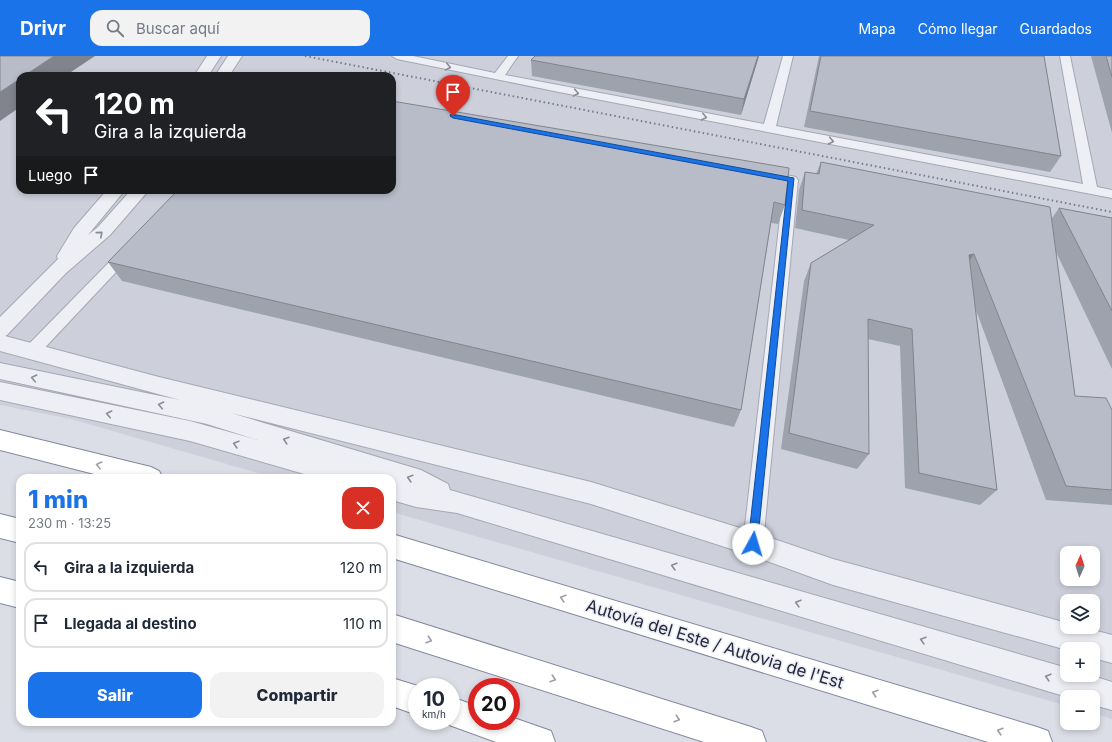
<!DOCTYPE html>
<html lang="es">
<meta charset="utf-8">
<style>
:root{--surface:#fff;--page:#f2f2f3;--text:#1f2937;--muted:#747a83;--line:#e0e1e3;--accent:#1a73e8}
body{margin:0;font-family:Inter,sans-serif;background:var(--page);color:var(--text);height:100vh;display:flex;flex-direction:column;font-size:15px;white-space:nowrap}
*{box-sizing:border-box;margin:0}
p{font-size:13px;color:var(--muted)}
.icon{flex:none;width:22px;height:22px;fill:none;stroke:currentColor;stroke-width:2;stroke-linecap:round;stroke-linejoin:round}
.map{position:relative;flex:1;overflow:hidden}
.panel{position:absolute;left:16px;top:418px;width:380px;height:252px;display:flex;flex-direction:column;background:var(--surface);border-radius:12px;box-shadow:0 2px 6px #0003}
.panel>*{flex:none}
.banner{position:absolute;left:16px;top:16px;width:380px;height:122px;border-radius:12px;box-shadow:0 2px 6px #0003;background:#202124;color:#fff;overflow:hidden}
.needle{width:26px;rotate:3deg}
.fabs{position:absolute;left:1060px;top:490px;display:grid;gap:8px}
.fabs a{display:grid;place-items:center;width:40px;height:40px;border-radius:8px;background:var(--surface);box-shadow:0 2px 6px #0003;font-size:20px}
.speed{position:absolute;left:408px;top:622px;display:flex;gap:8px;font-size:20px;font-weight:700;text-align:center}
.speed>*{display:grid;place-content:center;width:52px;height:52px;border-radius:50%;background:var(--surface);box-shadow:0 2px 6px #0003;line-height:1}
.speed small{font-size:10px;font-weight:400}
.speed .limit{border:6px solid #d22;background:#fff;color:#111}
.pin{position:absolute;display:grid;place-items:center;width:34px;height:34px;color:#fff;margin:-41px -17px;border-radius:50% 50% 50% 0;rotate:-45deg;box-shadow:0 0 4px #0007}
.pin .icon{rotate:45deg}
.me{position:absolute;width:44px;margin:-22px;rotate:6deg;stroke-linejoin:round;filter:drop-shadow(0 0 3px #0008)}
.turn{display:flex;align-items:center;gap:14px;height:84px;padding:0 12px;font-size:18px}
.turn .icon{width:52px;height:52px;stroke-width:2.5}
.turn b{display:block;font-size:28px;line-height:34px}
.then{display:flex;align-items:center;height:38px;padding:0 12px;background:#0003;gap:8px;font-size:15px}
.round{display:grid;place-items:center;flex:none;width:42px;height:42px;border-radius:12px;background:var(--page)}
.summary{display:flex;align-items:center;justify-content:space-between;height:68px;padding:0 12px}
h1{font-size:24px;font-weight:800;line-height:30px;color:var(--accent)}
.button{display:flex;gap:8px;margin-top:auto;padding:8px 12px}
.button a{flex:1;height:46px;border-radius:12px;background:var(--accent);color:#fff;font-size:16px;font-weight:800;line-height:46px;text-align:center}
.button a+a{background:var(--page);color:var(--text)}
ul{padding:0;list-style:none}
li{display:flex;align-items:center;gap:12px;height:50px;margin:0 8px 6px;padding:0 4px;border:2px solid var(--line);border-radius:12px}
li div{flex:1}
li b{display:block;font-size:15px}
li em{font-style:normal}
header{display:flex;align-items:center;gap:24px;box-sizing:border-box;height:56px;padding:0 20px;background:var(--accent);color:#fff}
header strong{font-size:19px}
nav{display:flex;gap:22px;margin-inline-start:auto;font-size:14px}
.search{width:280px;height:36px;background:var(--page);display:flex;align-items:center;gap:10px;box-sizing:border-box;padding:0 14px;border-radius:12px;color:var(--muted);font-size:15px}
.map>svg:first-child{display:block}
</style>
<header>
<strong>Drivr</strong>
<div class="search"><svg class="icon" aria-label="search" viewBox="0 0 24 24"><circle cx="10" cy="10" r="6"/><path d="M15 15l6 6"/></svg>Buscar aquí</div>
<nav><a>Mapa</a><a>Cómo llegar</a><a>Guardados</a></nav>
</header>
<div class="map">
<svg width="1112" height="686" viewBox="0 0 1112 686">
<rect width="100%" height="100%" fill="#dbdee6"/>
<!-- built -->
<path fill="#cdd0db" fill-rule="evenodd" d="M0,0H1112V663L1093,657V641H1067V650L392,456V422H275L71,363L0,349ZM20,20H392V134H20ZM1067,497H1093V523H1067ZM1067,545H1093V571H1067ZM1067,593H1093V619H1067Z"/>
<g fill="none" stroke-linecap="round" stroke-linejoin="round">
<defs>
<g id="lane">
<polygon points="392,0 413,0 495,17 508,0 518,0 505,19 764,68 783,0 793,0 776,70 1083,128 1060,0 1070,0 1097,131 1112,134 1112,142 559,36 397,3"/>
<polygon points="766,115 796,121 798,124 763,488 760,495 753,497 746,495 743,488 784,127 761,122 760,119 761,116"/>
<polygon points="128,190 133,192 135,195 133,198 37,300 31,302 25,300 23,296 25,292 123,192"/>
</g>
<g id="street">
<polygon points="207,0 221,0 208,20 194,20"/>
<polygon points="228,0 242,0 229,20 215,20"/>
<polygon points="107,134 125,134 88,179 98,171 131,134 149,134 110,179 66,217 7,279 5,280 159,321 591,426 753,476 833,503 1067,567 1067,571 1082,571 1112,579 1112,607 1093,602 1093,593 1067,593 1067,594 833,529 753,500 591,448 231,357 421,414 448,428 450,434 1067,612 1067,619 1090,619 1112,626 1112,654 1093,649 1093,641 1067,641 457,457 416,451 392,444 392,422 378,422 364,418 366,422 318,422 190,385 0,344 0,326 190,365 261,385 207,368 0,323 0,307 180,344 0,295 0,261 58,203 57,200 74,172"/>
</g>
<g id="highway">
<polygon points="0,374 151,411 159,415 163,422 110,422 0,394"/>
<polygon points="0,458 20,463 20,487 0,482"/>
<polygon points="392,478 1037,671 1048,675 1052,686 988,686 392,502"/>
<polygon points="0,521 20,526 20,552 0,547"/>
<polygon points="392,558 751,671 762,675 766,686 704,686 392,586"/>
<polygon points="392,622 421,631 417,631 417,659 392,650"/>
<polygon points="451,641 477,650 477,665 511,665 511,661 551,675 555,686 496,686 441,666 440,665 451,665"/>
</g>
</defs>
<!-- lane casing -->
<use href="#lane" stroke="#a4a8b3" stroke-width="2"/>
<!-- street casing -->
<use href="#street" stroke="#a4a8b3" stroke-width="2"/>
<!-- highway casing -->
<use href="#highway" stroke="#82889d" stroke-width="2"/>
<!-- lane -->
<use href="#lane" fill="#eeeff5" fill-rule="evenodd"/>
<!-- street -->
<use href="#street" fill="#eeeff5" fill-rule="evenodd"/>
<!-- highway -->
<use href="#highway" fill="#fff" fill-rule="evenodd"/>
<!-- rail -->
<polyline stroke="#747a90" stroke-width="2" stroke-dasharray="1.5 3" stroke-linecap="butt" points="305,0 1112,156"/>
</g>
<!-- wall -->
<g fill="#9ea2ad">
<polygon points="759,0 741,59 532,20 531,4"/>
<polygon points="819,0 1044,0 1061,100 1050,116 804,71"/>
<polygon points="1091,0 1112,0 1112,77"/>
<polygon points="392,45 785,149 778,168 771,167 741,354 734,371 122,225 108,206"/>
<polygon points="821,106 1052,162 1059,152 1112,162 1112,313 1056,196 1075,340 1112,354 1112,449 1046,444 976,254 997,434 980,449 905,432 900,290 868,283 869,398 857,413 781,393 804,225 811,207 849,184 795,172 799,134 805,116 816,118"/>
</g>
<!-- shaded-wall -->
<g fill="#81848d">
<polygon points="54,0 95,0 65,20 24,20"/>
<polygon points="758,0 759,0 741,59 744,43"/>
<polygon points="20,23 20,51 0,65 0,36"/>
<polygon points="974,198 962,216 969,199"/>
</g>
<!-- building -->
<g fill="#b8bcc9" stroke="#81848d">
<polygon points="0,0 54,0 24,20 20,20 20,23 0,36"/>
<polygon points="535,0 758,0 744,43 531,4"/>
<polygon points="821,0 1044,0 1061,100 810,55"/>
<polygon points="1106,0 1112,0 1112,21"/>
<polygon points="392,45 789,112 785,149 774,146 741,354 108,206 178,134 392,134"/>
<polygon points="821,106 1050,151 1075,340 1106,342 1112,354 1112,434 1066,430 974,198 969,199 997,434 919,417 912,273 868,263 869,398 789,377 811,207 874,169 802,154 805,116 819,118"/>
<polygon points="1059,152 1112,162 1112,255"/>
</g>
<!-- one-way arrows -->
<defs><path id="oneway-chevron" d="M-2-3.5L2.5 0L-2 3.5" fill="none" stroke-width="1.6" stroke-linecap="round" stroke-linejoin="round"/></defs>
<g stroke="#8a8c99">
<use href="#oneway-chevron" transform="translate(448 11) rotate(12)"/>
<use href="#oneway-chevron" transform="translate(576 37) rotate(11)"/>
<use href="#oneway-chevron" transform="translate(704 61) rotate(11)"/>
<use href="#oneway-chevron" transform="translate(831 85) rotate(11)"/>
<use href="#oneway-chevron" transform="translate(100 178) rotate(-41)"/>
<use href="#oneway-chevron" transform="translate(34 322) rotate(-168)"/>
<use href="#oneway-chevron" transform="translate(161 349) rotate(-168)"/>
<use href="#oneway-chevron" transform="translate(109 358) rotate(-168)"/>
<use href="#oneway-chevron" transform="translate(286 384) rotate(-163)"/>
<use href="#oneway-chevron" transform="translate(236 388) rotate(-164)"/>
<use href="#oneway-chevron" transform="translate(410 422) rotate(-163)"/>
<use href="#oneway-chevron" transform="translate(674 510) rotate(-164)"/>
<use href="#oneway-chevron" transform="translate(798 547) rotate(-164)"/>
<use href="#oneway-chevron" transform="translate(923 584) rotate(-164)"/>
<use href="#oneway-chevron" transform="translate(1048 621) rotate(-164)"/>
</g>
<g stroke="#9d9fa8">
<use href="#oneway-chevron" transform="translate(99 409) rotate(-166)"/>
<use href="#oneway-chevron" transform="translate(563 542) rotate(-163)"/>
<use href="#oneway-chevron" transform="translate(429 584) rotate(18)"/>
<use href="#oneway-chevron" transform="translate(553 623) rotate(18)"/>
<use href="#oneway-chevron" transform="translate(875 637) rotate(-163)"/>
<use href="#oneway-chevron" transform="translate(677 663) rotate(18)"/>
<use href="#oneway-chevron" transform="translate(1000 675) rotate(-163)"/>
</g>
<!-- route -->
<polygon fill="#1a73e8" stroke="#114b97" points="451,58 794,122 757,492 753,493 750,492 748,488 788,125 453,62 450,60"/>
<g text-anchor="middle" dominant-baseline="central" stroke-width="3" stroke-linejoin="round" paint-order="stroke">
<!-- near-street labels -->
<g font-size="17" fill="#252a3d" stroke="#eaedf4">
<text transform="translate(715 588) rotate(17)">Autovía del Este / Autovia de l'Est</text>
</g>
</g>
</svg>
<div class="fabs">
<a><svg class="needle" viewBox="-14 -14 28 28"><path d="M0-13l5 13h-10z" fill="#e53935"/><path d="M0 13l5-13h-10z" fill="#747a83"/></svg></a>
<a><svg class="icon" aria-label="layers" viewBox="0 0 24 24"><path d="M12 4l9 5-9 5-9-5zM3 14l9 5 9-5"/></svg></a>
<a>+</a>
<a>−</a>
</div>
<div class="speed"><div>10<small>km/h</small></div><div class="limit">20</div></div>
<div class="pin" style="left:453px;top:60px;background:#d93025"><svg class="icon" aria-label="arrive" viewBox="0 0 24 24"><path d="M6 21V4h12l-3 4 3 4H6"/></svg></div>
<svg class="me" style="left:753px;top:488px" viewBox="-20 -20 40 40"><circle r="19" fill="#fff"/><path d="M0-13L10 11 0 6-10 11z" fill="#1a73e8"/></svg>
<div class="banner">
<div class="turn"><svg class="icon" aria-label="left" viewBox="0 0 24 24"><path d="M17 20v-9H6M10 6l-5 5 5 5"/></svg><div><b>120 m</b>Gira a la izquierda</div></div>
<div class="then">Luego<svg class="icon" aria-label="arrive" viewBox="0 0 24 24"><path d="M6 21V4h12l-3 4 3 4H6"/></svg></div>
</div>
<section class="panel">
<div class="summary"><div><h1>1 min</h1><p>230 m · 13:25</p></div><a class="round" style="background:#d93025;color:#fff"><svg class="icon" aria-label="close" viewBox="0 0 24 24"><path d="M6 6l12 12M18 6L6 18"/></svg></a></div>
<ul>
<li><svg class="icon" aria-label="left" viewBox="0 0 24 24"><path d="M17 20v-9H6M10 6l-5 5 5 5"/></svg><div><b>Gira a la izquierda</b></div><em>120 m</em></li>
<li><svg class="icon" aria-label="arrive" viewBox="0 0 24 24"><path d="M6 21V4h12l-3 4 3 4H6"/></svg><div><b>Llegada al destino</b></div><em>110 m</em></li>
</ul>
<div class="button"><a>Salir</a><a>Compartir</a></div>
</section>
</div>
